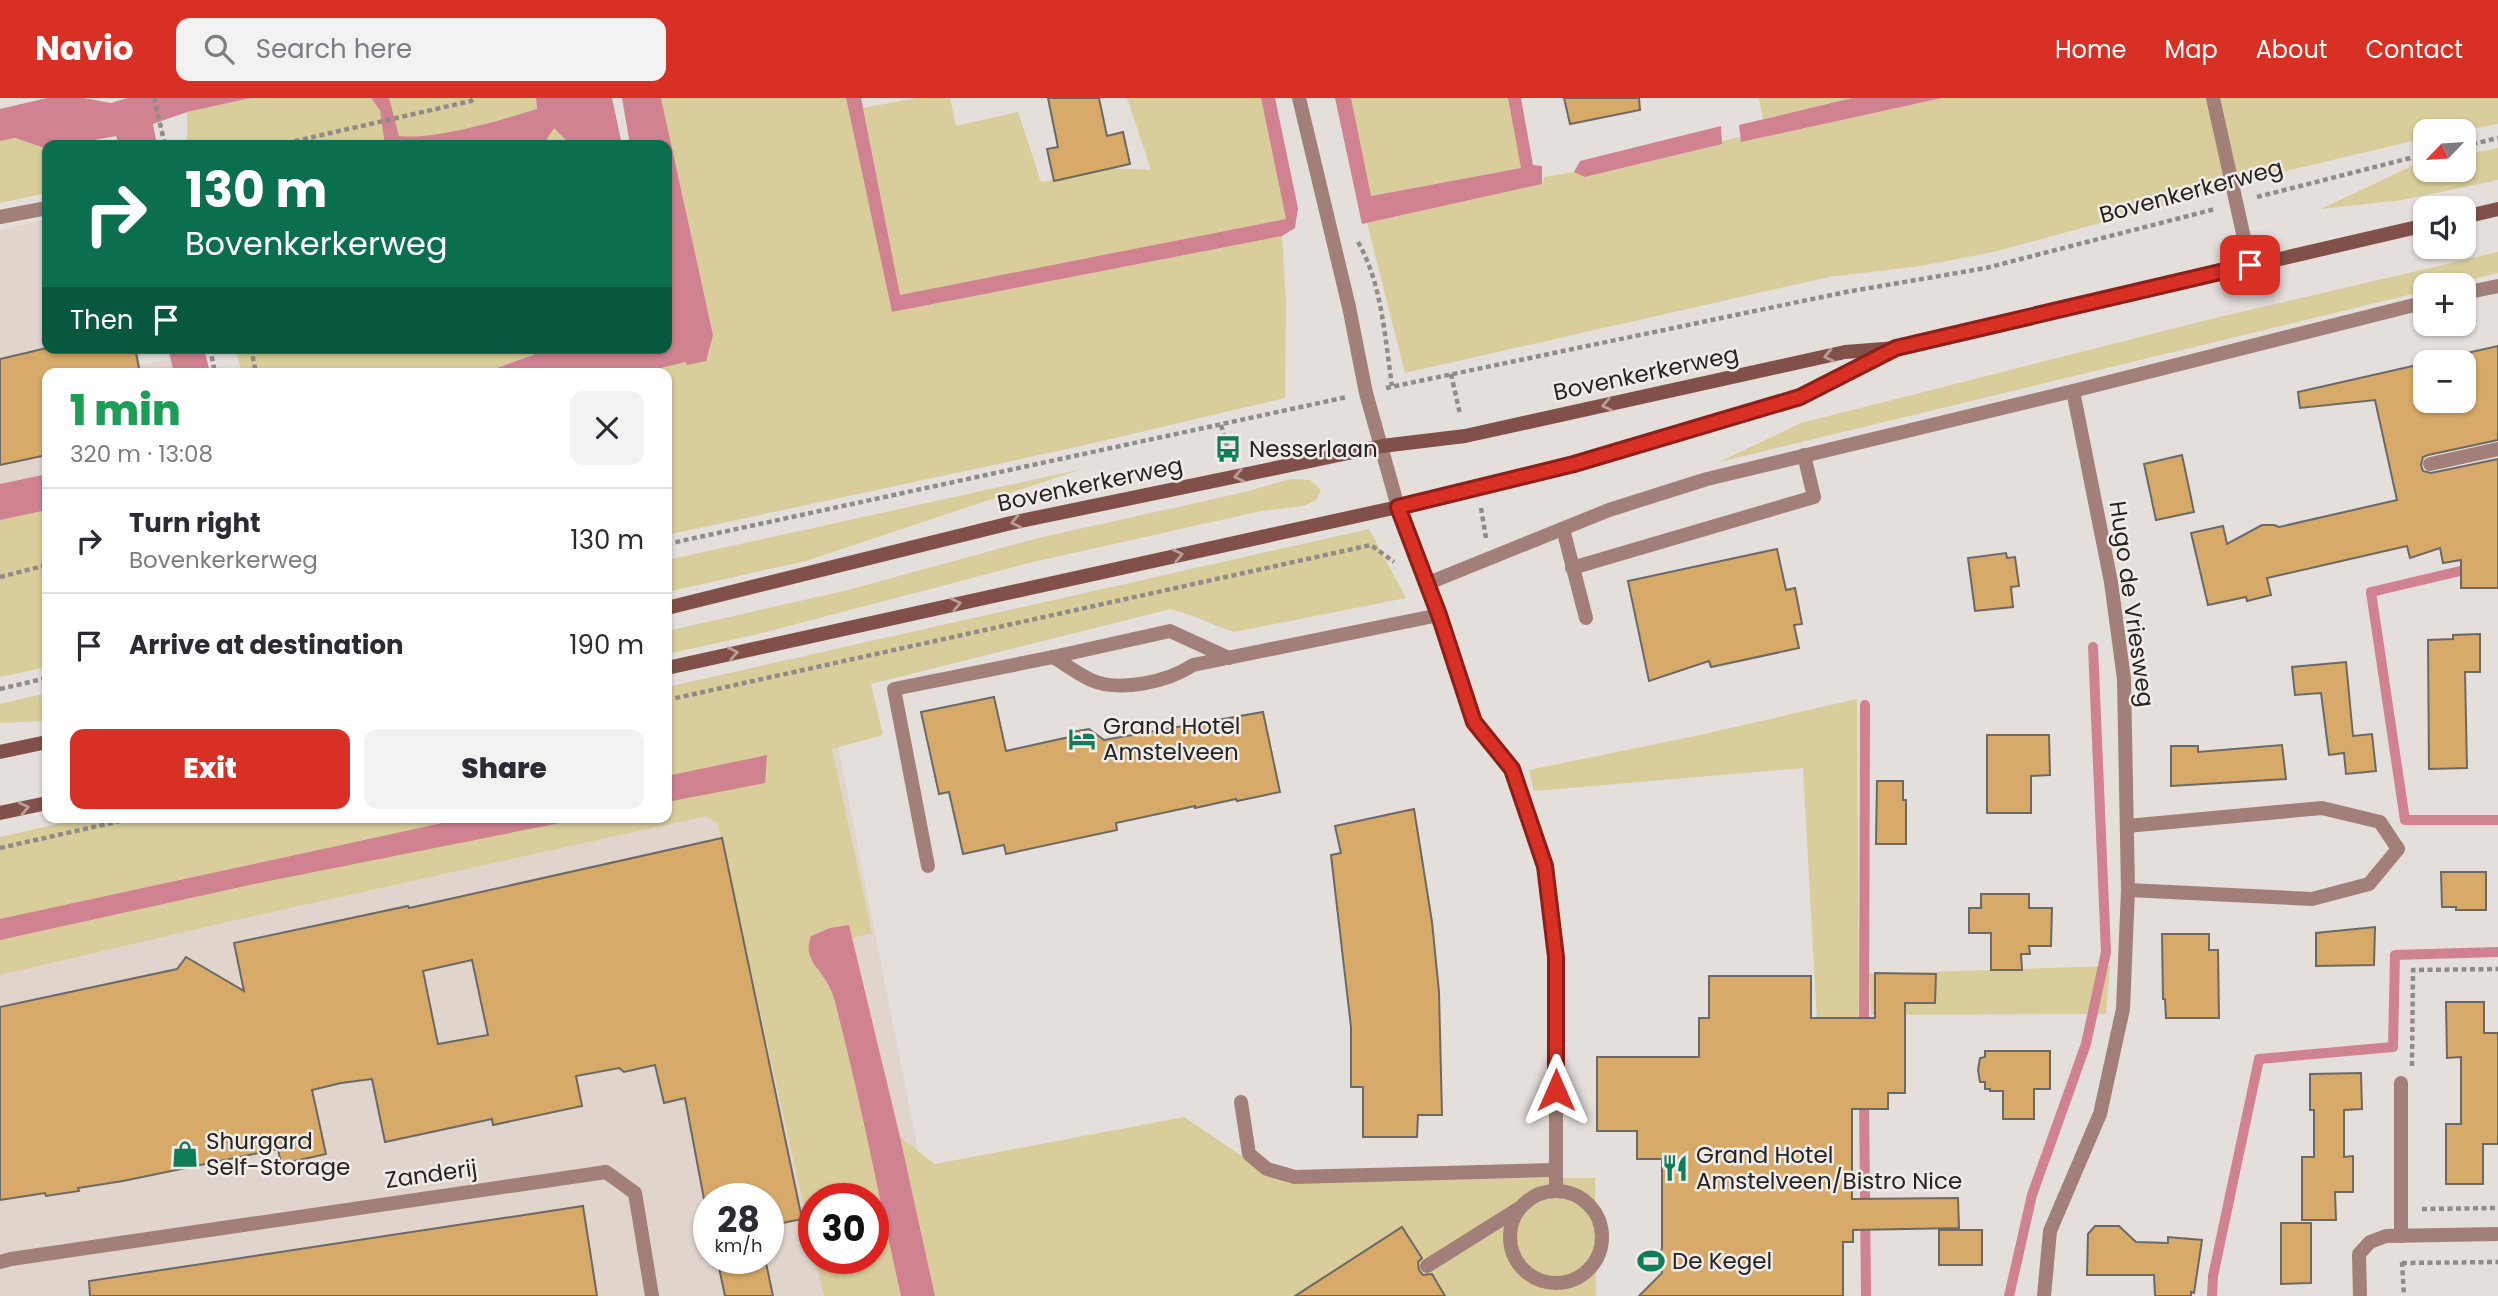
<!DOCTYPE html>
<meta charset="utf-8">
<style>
:root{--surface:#fff;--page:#f2f2f3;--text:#2b2b33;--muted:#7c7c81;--line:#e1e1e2;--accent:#d93025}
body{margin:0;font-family:Poppins,sans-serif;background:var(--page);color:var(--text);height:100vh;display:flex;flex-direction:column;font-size:26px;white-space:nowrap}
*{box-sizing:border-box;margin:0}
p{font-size:23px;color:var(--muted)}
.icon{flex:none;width:38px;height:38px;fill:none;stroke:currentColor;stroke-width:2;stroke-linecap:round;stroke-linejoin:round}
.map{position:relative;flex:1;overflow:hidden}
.drawer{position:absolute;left:42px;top:270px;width:630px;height:455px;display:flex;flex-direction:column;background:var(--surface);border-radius:14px;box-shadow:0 2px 5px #0004}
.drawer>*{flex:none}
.banner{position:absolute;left:42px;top:42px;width:630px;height:214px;border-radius:14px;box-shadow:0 2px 5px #0004;background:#0b6e4f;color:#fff;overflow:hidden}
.needle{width:46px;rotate:245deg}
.tools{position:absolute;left:2413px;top:21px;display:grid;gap:14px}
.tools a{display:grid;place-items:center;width:63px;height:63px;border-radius:14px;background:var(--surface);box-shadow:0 2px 5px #0004;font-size:35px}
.speed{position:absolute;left:693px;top:1085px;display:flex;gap:14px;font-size:35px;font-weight:700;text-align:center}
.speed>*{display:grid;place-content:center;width:91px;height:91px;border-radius:50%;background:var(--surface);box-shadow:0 2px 5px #0004;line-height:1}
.speed small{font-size:18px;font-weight:400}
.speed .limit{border:10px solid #d22;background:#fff;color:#111}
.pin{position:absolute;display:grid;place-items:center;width:60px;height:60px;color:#fff;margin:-30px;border-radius:14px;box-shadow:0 4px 10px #0006}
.me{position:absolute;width:77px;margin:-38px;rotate:0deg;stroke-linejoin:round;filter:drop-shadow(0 0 5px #0008)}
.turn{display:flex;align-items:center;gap:24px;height:147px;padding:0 28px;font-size:32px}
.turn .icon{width:91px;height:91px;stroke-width:2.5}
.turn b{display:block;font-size:49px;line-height:60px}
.then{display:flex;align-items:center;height:66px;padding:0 28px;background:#0003;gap:14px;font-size:26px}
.round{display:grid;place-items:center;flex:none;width:74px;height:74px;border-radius:14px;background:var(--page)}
.summary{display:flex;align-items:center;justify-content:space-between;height:119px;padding:0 28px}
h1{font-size:42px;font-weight:800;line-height:52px;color:#1e9e55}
.primary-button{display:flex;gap:14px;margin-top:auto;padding:14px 28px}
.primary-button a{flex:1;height:80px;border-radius:14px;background:var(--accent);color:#fff;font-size:28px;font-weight:800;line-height:80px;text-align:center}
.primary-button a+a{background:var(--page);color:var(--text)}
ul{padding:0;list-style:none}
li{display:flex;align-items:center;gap:21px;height:105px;padding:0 28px;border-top:2px solid var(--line)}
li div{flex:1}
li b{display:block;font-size:26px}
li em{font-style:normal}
header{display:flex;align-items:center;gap:42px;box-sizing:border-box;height:98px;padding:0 35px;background:var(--accent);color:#fff}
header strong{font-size:33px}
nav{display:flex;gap:38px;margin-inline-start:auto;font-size:24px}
.search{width:490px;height:63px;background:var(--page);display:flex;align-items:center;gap:18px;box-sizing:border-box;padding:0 24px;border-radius:14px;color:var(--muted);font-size:26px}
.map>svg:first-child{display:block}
</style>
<header>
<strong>Navio</strong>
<div class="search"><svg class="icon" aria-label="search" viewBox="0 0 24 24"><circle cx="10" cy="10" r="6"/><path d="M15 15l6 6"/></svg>Search here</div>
<nav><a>Home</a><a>Map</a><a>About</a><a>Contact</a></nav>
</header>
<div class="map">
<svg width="2498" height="1198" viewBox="0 0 2498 1198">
<rect width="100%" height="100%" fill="#e5dfdc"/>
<!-- built -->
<g fill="#e1d4cc" fill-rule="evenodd">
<polygon points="47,121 47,250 137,250 141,267 171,261 174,275 47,275 47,376 0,386 0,132"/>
<path d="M822,567L947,1198H0V760L667,719ZM709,1101H768V1160H709ZM814,1101H873V1160H814Z"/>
</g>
<!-- green -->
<g fill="#d9cd9b">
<polygon points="251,0 536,0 537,11 571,47 187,47 187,14"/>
<polygon points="661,0 846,0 892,214 1282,138 1286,203 1285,300 1077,349 667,437 667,275 640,275 687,264 687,266 713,237"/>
<polygon points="916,0 950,0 956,28 1018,14 1041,84 1110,70 1151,72 1127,0 1261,0 1286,121 900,198 863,10"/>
<polygon points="1351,0 1508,0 1522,70 1370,98"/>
<polygon points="1759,0 1852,0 1763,21"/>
<polygon points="1942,0 2498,0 2498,26 2459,33 2426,33 2425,40 2256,80 2186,102 1993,154 1921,168 1829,179 1405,275 1367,125 1542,86 1544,79 1574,74 1586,79 1722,46 1722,43 1740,39 1741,44"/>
<polygon points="14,40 47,51 47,95 0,105 0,43"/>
<polygon points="2498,50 2498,82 2402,102 2321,111 2414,67 2425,65 2426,72 2464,72 2464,57"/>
<polygon points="2498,154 2498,175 2448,187 2426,187 2425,193 1719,364 1801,325 2211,221"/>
<polygon points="235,250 552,250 483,275 242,275"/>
<polygon points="1082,371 806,463 667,494 667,462"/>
<polygon points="1290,381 1310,382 1321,392 1316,402 1303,408 1261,413 1033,464 754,537 667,556 667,533 848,492 1034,441 1241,395"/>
<polygon points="47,412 47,569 0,579 0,422"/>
<path d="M1369,431L1406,500L1234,534C1212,527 1193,516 1170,511L871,586L883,637L832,651L872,835L852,840L849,828L811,860L830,889L835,903L850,963L901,1198H824L815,1160H873V1101H814V1154L718,726L706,718L227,824L0,877V739L88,719H667V589Z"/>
<polygon points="47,595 47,623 0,625 0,606"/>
<polygon points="1857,601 1859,919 1844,924 1817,924 1803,670 1534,693 1529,672 1700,637"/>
<polygon points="2110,868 2106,916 1871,917 1869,876"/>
<polygon points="1184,1019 1276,1081 1595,1080 1596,1198 935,1198 900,1039 935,1066"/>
</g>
<!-- water -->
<g fill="#d08291">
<polygon points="47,0 84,0 111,5 127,0 251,0 187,14 153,26 157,47 119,47 116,38 67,47 47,47 47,51 15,40 0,43 0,11"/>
<path d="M371,0H389L399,38C434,42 502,22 537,11L536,0H612L622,47H571L554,30L543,47H385L380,12Z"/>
<polygon points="622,0 661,0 713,237 706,263 687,267 686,264 640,275 483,275 552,250 667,250 667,47 630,47"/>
<polygon points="846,0 861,0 900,197 1286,121 1261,0 1275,0 1298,110 1295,130 1282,138 892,214"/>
<polygon points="1335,0 1351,0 1371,98 1521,70 1508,0 1521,0 1533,67 1542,68 1542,86 1362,126"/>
<polygon points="1852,0 1942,0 1741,44 1739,27"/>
<polygon points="1721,28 1722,46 1585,79 1574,74 1580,63"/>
<polygon points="168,250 204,250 210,275 174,275"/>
<polygon points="47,376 47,412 0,422 0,386"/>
<polygon points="767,657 765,685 667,704 667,678"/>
<polygon points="470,719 590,719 254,786 0,842 0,821"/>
<path d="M849,827L900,1039L935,1198H901C880,1104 862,1009 838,916C836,907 834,898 830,890C821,870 802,862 811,838L830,830Z"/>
</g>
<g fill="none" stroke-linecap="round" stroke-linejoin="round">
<!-- stream -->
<g stroke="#d08291" stroke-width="10">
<polyline points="2498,464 2371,494 2405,722 2498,722"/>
<polyline points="1864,932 1865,607"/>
<polyline points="1864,999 1866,1198"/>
<polyline points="2009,1198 2032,1097 2086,946 2106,854 2093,549"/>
<polyline points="2212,1198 2213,1178 2259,961 2393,949 2395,857 2498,854"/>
</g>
</g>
<!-- building -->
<g fill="#d8aa69" stroke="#6c6965" stroke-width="2" fill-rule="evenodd">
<polygon points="1048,0 1099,0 1107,38 1123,34 1130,66 1054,83 1047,51 1058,49"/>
<polygon points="1564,0 1639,0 1640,12 1570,26"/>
<polygon points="2498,248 2498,342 2428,357 2423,359 2421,367 2423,373 2431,375 2498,361 2498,490 2461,490 2461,462 2443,465 2440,450 2410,460 2407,448 2267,480 2271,497 2247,503 2246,499 2208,507 2191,435 2223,428 2227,446 2262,427 2274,427 2279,429 2397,402 2375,302 2300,310 2298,294 2426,265 2426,303 2464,303 2464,264 2427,264"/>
<polygon points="47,250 135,250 140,275 47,275 47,357 0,367 0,261"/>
<polygon points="2182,357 2194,414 2156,422 2144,366"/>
<polygon points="1777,451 1786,492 1795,490 1802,526 1794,527 1799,550 1711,569 1709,563 1649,583 1628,483"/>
<polygon points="2006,455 2007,460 2015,459 2019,488 2011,489 2013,509 1975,513 1968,460"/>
<polygon points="2480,536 2480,574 2465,574 2467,670 2429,671 2428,542 2453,541 2453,537"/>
<polygon points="2346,564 2353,638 2372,636 2376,673 2346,676 2344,655 2329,657 2321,595 2295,597 2292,569"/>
<polygon points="994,599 1006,653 1069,639 1072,634 1089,631 1104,642 1263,614 1280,694 1237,703 1236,701 1195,710 1195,708 1116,725 1117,732 1006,756 1004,747 963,756 949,694 939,696 921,614"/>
<polygon points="1987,637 2049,637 2050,677 2031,678 2031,715 1987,715"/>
<polygon points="2282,647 2286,681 2171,688 2171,648 2198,648 2198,654"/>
<polygon points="1877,683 1903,683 1903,702 1906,702 1906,746 1876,746"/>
<polygon points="1414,711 1432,824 1439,894 1442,1017 1418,1017 1417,1039 1363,1039 1363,989 1351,989 1351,929 1331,757 1341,755 1335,728"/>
<path d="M722,740L802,1121L768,1128V1101H704L685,1000L664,1005L655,967L624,974L619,970L576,978L582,1008L493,1027L492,1021L385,1044L372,981L341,985L312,992L326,1056L281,1066L278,1051L123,1083L78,1090L79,1093L46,1098L45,1095L0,1102V909L177,871L186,859L244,893L234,845L408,808L409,810ZM472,862L488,937L438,946L423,873Z"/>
<polygon points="2441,774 2486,774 2486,812 2456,812 2456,809 2442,809"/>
<polygon points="1981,796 2029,796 2029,810 2052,810 2051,848 2029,848 2030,856 2021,856 2022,872 1991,872 1991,835 1969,835 1969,810 1981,810"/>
<polygon points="2375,829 2374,867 2316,868 2316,835"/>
<polygon points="2162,836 2209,836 2209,852 2218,852 2219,920 2166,920 2165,901 2163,901"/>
<polygon points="1875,875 1936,876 1935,905 1905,905 1905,995 1888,995 1888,1011 1852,1011 1852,1101 1958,1100 1959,1130 1853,1132 1853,1144 1843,1144 1843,1198 1639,1198 1662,1175 1659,1159 1662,1150 1662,1061 1637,1061 1637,1033 1597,1033 1597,959 1699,959 1699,920 1709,920 1709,878 1811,878 1811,920 1875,920"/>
<polygon points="2446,904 2484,904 2484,935 2498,935 2498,1046 2483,1046 2483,1086 2446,1086 2446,1026 2461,1026 2461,959 2447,960"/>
<polygon points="1985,953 2050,953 2050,991 2034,991 2034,1021 2003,1021 2003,993 1990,993 1990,991 1985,991 1985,984 1980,984 1978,972 1980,960 1985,959"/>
<polygon points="2361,975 2362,1011 2344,1012 2344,1059 2353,1058 2353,1094 2335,1094 2336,1122 2302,1122 2302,1059 2314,1059 2314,1012 2310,1012 2310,976"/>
<polygon points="583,1108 597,1198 90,1198 89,1183"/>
<polygon points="2281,1125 2311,1125 2311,1185 2281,1186"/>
<polygon points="2095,1128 2119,1128 2136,1144 2168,1145 2168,1139 2202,1142 2194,1195 2191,1194 2191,1198 2155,1198 2154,1177 2087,1177 2088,1136"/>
<polygon points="1402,1129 1422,1160 1418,1164 1419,1172 1423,1177 1432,1176 1445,1198 1295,1198"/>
<rect x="1939" y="1132" width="43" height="35"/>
<polygon points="717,1160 765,1160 773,1198 725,1198"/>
</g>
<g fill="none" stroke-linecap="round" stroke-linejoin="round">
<!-- path -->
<g stroke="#908b89" stroke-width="4.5" stroke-dasharray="5 3.5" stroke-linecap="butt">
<polyline points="154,0 165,47"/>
<polyline points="278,47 471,3 475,0"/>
<polyline points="2464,48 2498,40"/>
<polyline points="2257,99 2426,56"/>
<path d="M1358,144C1382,186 1385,240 1392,288"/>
<polyline points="210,250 215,275"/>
<polyline points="251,250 256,275"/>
<polyline points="1451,276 1460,316"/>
<polyline points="1386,290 1846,194 1986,170 2215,111"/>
<polyline points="1221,327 1228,351"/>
<polyline points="1481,410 1486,440"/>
<polyline points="667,446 1347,299"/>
<polyline points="0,479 47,467"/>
<polyline points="0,591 47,580"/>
<polyline points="667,602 1371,447 1394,464"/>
<polyline points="0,750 138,719"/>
<polyline points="2412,968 2413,872 2498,871"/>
<polyline points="2422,1111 2498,1110"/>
<polyline points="2402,1164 2404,1198"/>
<polyline points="2402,1165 2498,1164"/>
</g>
<!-- lane -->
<g stroke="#a27f79" stroke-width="14">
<polyline points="2213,0 2250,167"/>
<polyline points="1563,431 1586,520"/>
<polyline points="1572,470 1814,399 1804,357"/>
<polyline points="928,768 894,591 1053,559"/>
<polyline points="1241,1004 1249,1056 1267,1071 1295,1079 1556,1072"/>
<polyline points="1427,1168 1518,1111"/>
</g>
<!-- street -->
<g stroke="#a27f79" stroke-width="14">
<polyline points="1299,0 1349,209 1366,295 1398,409 1439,517 1474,623 1512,671 1545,768 1556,859 1556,1093"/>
<polyline points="0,119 47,110"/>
<polyline points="2464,195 2498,188"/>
<polyline points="2430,366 2498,351"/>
<polyline points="1426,486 1609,412 1707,381 2073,293 2426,204"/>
<path d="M1053,559C1065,566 1078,576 1091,582C1120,595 1169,583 1193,567L1439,517"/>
<polyline points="1053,559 1170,533 1229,560"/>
<polyline points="2127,728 2322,710 2380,724 2398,751 2369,786 2312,801 2128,792"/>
<polyline points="2401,985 2401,1138"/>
<circle cx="1556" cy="1139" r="46"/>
<polyline points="0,1164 11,1161 606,1074 635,1095 652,1198"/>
<polyline points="2044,1198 2050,1133 2100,1016 2123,911 2128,792 2124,581 2111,484 2073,293"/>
<polyline points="2360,1198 2359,1156 2370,1144 2386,1138 2498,1136"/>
</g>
<!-- secondary -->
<g stroke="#815048" stroke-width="14">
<polyline points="2464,119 2498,111"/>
<polyline points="667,510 1011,425 1382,348 1465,338 1845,254 1897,250 2426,127"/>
<polyline points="667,570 1398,409 1574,366 1799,299 1889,254"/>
<polyline points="0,654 47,644"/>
<polyline points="0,715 47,705"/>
</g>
</g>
<!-- one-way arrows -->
<defs><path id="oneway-chevron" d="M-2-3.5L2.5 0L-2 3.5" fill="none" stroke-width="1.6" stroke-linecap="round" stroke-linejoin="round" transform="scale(1.75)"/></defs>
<g stroke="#ba9e98">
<use href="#oneway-chevron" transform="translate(1829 258) rotate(167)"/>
<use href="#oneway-chevron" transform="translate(1607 307) rotate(168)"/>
<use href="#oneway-chevron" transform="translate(1239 378) rotate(168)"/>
<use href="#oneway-chevron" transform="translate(1016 424) rotate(168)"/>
<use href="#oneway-chevron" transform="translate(1178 457) rotate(-12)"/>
<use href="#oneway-chevron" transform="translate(956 506) rotate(-12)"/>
<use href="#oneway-chevron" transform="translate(733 555) rotate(-12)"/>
<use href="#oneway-chevron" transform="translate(24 710) rotate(-12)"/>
</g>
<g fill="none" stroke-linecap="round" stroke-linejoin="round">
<defs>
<polyline id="route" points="1556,992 1556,859 1545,768 1512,671 1474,624 1439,517 1398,409 1574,366 1800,299 1896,250 2250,167"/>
</defs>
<!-- route casing -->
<use href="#route" stroke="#8d1f18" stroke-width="18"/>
<!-- route -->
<use href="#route" stroke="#d93025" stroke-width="12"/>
</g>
<!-- icons -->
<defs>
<symbol id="bus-bare" viewBox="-9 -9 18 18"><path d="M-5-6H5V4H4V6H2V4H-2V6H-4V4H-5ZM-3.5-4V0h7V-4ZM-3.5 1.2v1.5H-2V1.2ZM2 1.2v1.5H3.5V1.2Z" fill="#0f7d59" stroke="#f2ece9" stroke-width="2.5" paint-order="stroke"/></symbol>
<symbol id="hotel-bare" viewBox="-9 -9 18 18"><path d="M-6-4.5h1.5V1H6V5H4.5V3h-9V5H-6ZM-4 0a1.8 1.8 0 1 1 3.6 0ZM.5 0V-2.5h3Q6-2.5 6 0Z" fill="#0f7d59" stroke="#f2ece9" stroke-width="2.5" paint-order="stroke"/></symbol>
<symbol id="shop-bare" viewBox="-9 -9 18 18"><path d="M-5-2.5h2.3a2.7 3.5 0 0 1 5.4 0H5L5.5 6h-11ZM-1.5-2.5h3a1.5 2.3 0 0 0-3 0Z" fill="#0f7d59" stroke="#f2ece9" stroke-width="2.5" paint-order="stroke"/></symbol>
<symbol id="restaurant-bare" viewBox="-9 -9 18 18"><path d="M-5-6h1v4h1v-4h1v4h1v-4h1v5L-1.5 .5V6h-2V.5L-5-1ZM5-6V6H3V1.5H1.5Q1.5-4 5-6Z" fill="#0f7d59" stroke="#f2ece9" stroke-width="2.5" paint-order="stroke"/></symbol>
<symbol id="stadium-bare" viewBox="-9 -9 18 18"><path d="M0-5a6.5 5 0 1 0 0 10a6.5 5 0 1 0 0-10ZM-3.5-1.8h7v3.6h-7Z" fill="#0f7d59" stroke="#f2ece9" stroke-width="2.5" paint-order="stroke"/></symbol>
</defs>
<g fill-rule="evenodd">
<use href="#bus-bare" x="1209" y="332" width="38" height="38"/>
<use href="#hotel-bare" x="1063" y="622" width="38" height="38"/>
<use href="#shop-bare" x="166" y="1037" width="38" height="38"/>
<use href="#restaurant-bare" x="1656" y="1051" width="38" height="38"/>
<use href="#stadium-bare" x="1632" y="1144" width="38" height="38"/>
</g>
<g text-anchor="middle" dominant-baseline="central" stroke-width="5" stroke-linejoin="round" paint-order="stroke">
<!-- street labels -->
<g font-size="23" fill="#252322" stroke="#f2ece9">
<text transform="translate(2191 93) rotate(-15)">Bovenkerkerweg</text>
<text transform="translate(1646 275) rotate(-12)">Bovenkerkerweg</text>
<text transform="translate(1090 386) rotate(-12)">Bovenkerkerweg</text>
<text transform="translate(2132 506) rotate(82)">Hugo de Vriesweg</text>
<text transform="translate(431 1076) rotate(-8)">Zanderij</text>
</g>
<!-- poi labels -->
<g font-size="23" fill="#252322" stroke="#f2ece9" text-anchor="start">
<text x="1249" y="351">Nesserlaan</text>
<text x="1103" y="628">Grand Hotel<tspan x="1103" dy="26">Amstelveen</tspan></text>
<text x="206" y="1043">Shurgard<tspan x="206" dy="26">Self-Storage</tspan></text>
<text x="1696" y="1057">Grand Hotel<tspan x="1696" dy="26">Amstelveen/Bistro Nice</tspan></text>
<text x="1672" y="1163">De Kegel</text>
</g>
</g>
</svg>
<div class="tools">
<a><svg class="needle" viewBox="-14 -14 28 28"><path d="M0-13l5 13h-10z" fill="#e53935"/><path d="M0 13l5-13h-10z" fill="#7c7c81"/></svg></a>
<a><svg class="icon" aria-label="sound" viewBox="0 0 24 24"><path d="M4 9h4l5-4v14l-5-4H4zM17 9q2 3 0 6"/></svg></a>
<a>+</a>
<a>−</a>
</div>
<div class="speed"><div>28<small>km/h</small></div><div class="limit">30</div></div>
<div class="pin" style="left:2250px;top:167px;background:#d93025"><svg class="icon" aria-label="arrive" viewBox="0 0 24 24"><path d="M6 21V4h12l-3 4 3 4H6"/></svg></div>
<svg class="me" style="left:1556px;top:992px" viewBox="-20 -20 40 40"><path d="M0-17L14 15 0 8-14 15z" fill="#d93025" stroke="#fff" stroke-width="4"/></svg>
<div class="banner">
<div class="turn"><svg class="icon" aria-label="right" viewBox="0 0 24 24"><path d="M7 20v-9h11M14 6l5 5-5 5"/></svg><div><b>130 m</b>Bovenkerkerweg</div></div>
<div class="then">Then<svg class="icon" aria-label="arrive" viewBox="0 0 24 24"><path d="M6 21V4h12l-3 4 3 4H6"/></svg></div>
</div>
<section class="drawer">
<div class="summary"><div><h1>1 min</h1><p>320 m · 13:08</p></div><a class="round"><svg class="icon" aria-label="close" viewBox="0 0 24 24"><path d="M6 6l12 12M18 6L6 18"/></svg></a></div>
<ul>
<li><svg class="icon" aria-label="right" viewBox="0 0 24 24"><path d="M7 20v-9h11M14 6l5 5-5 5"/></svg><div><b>Turn right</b><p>Bovenkerkerweg</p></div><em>130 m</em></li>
<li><svg class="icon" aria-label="arrive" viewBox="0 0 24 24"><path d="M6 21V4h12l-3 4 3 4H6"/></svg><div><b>Arrive at destination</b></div><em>190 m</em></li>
</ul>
<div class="primary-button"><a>Exit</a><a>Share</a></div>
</section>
</div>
